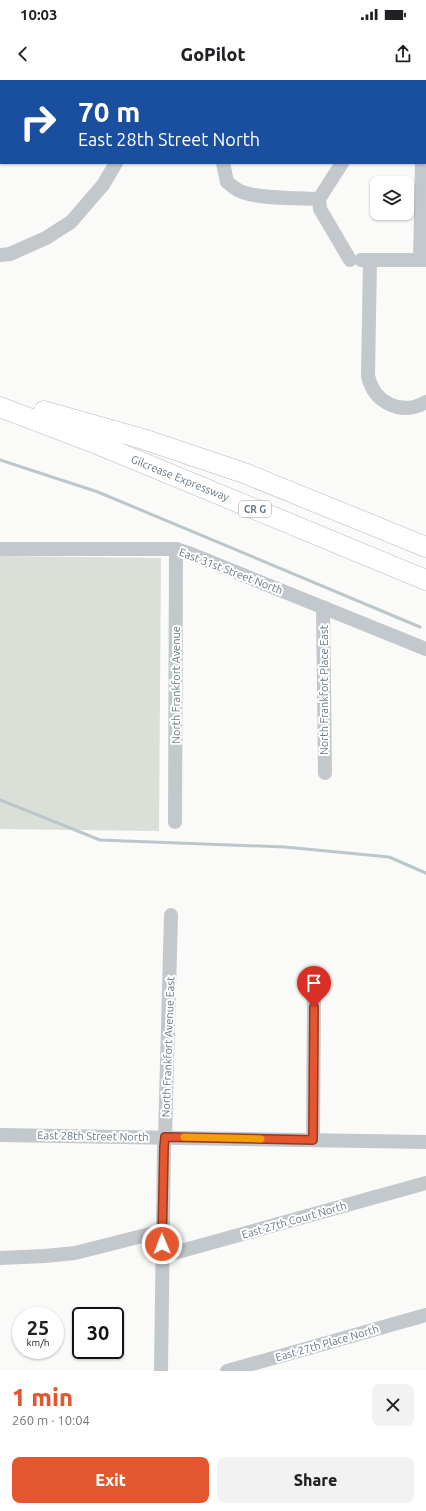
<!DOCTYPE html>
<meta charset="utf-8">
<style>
:root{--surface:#fff;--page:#f2f2f2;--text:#202124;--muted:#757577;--accent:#e4572e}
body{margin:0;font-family:Ubuntu,sans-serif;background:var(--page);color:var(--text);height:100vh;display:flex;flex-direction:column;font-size:15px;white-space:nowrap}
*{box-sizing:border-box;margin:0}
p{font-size:13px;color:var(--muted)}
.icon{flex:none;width:22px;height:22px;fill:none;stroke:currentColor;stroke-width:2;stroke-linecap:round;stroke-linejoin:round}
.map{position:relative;height:1291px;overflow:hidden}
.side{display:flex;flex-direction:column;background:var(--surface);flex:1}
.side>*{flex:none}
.banner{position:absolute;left:0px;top:0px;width:426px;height:84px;box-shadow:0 1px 3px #0004;background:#1a4fa0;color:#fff;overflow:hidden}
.controls{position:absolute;left:370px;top:96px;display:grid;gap:8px}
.controls a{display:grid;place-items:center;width:44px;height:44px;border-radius:8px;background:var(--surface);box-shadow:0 1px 3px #0004;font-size:20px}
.speed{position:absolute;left:12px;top:1227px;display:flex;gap:8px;font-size:20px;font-weight:700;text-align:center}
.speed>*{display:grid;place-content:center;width:52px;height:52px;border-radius:50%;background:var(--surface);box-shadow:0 1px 3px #0004;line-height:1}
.speed small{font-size:10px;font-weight:400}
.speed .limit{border:2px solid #111;border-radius:6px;background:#fff;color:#111}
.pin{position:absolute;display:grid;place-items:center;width:34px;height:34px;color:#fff;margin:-41px -17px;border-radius:50% 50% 50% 0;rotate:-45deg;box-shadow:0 0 4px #0007}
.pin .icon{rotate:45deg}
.me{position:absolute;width:44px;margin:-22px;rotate:359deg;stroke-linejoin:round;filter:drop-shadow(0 0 3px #0008)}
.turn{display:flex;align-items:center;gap:14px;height:84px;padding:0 12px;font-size:18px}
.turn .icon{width:52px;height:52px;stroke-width:2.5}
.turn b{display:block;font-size:28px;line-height:34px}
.round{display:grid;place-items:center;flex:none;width:42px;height:42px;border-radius:8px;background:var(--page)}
.headline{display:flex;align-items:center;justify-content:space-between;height:68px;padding:0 12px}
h1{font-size:24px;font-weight:800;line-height:30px;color:var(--accent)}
.button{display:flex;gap:8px;margin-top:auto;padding:8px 12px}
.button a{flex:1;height:46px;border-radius:8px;background:var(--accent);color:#fff;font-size:16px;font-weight:800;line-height:46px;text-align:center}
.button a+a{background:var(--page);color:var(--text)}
.status{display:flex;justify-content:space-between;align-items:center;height:28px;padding:0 20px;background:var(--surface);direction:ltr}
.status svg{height:11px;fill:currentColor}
header{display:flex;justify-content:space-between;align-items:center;height:52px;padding:0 12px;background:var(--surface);font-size:18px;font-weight:800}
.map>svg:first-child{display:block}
</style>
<div class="status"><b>10:03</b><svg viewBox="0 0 49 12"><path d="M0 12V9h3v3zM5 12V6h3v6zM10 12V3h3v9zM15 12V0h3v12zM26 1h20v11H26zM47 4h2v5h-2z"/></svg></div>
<header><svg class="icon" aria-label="back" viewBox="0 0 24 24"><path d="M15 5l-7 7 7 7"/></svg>GoPilot<svg class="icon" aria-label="share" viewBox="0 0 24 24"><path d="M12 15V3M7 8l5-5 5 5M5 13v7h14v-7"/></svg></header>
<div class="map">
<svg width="426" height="1291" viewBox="0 0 426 1291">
<rect width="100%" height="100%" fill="#fafaf8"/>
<!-- green -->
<polygon fill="#dadfd7" points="0,476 161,478 159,751 0,749"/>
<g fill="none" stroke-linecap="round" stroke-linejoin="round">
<!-- stream -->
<g stroke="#bbc7cb" stroke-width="3">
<polyline points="0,380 98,412 420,547"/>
<polyline points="0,720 100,760 285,767 389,777 426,793"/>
</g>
<defs>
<g id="highway">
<polyline points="0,327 102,366 426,500"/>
<polyline points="44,331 143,359 244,393 426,467"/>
</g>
</defs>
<!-- highway casing -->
<use href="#highway" stroke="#b4b9bd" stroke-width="21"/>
<!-- minor -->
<g stroke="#c3c8cc" stroke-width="14">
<polyline points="15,1 15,0"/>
<polyline points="133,1 133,0"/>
<polyline points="236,1 237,0"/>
<polyline points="424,1 424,0"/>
<polyline points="0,65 1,64"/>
<path d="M223,83L227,102C231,105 235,109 240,111C256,119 300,118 319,119"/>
<polyline points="342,83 319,119 320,129 350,180"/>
<polyline points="0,175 10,174 46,158 71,142 103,105 116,83"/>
<polyline points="361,180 426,180"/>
<path d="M370,180L368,296C374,323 401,336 426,322"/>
<polyline points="420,180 422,83"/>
<polyline points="0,469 176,469 191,474 426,569"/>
<polyline points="323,527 325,693"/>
<polyline points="175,742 176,469"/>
<polyline points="0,1055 426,1062"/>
<polyline points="313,1059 314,912"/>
<polyline points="163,1176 426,1103"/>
<polyline points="0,1178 45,1176 75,1173 162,1151"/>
<polyline points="161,1291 164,1067 165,1057 171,835"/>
<polyline points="227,1291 426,1235"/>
</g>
<!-- highway -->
<use href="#highway" stroke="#fff" stroke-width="20"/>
</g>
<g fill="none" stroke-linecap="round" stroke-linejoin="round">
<defs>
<polyline id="route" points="162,1164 164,1067 165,1057 313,1060 314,927"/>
</defs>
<!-- route casing -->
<use href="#route" stroke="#94391e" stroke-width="10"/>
<!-- route -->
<use href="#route" stroke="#e4572e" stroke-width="7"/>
<!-- slow -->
<polyline stroke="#f59e0b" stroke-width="7" points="184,1057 261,1059"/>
</g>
<g text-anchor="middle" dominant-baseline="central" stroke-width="4" stroke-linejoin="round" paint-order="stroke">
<!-- shield labels -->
<rect fill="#fff" stroke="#939fa8" stroke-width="1" x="239" y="421" width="32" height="16" rx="3"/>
<g font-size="10" font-weight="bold" fill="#657683">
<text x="255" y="429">CR G</text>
</g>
<!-- street labels -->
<g font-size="11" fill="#657683" stroke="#fff">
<text transform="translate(180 398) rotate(22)">Gilcrease Expressway</text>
<text transform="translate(231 491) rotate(21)">East 31st Street North</text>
<text transform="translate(176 605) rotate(-90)">North Frankfort Avenue</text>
<text transform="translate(324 610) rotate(-90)">North Frankfort Place East</text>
<text transform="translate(168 967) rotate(-88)">North Frankfort Avenue East</text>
<text transform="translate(93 1056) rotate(1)">East 28th Street North</text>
<text transform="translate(294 1140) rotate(-16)">East 27th Court North</text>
<text transform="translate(327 1263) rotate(-16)">East 27th Place North</text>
</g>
</g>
</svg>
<div class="controls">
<a><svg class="icon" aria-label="layers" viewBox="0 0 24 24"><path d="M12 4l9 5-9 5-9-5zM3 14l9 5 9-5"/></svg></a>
</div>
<div class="speed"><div>25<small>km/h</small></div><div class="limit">30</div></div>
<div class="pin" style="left:314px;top:927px;background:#d93025"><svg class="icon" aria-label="arrive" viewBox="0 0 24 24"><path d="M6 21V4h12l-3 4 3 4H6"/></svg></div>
<svg class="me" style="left:162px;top:1164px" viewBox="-20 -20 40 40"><circle r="17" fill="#e4572e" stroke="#fff" stroke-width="3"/><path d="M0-11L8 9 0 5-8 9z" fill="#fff"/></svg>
<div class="banner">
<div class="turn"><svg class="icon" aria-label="right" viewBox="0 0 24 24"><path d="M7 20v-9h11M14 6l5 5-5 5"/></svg><div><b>70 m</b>East 28th Street North</div></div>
</div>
</div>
<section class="side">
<div class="headline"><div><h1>1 min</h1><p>260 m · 10:04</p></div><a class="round"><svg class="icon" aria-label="close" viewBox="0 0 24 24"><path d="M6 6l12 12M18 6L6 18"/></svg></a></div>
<div class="button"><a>Exit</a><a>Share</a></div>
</section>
